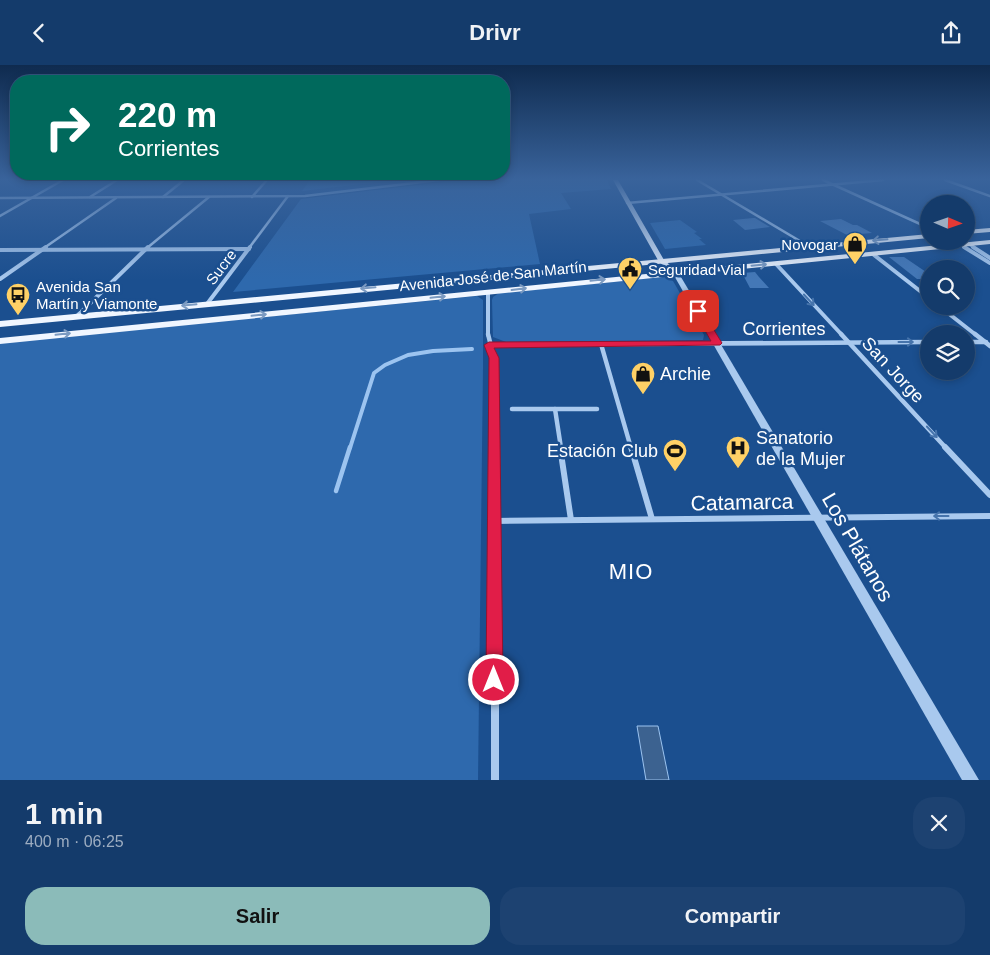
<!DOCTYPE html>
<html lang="es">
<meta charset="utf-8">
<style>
:root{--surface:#143b6b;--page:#1d4271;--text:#f1f3f6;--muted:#9dadc1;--line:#33557e;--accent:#8bbbb9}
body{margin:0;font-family:Helvetica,sans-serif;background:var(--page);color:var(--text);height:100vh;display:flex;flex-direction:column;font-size:19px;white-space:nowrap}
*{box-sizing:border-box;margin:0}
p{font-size:16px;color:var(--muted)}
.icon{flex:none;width:28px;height:28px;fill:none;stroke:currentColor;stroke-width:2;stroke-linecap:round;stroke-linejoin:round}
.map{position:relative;height:715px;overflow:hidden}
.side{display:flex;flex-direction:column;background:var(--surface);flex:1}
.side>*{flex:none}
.banner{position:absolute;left:10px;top:10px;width:500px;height:105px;border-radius:20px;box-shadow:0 2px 8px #0003,0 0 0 1px var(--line);background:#00695c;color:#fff;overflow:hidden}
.needle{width:32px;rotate:92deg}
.tools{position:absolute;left:920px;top:130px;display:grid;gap:10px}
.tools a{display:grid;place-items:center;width:55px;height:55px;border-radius:50%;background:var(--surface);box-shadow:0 2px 8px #0003,0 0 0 1px var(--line);font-size:25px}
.pin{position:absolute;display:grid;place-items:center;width:42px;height:42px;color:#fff;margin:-21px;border-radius:10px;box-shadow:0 2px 8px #0006}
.me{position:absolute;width:55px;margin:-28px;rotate:0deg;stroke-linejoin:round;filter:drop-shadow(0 0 4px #0008)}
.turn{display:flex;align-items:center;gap:18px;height:105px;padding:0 25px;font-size:22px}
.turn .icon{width:65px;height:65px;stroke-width:2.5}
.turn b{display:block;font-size:35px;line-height:42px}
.round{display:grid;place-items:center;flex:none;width:52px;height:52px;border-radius:20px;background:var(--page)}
.headline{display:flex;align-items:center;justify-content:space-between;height:85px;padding:0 25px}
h1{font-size:30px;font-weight:800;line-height:38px}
.primary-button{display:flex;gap:10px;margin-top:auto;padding:10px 25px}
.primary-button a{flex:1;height:58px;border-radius:20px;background:var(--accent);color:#111;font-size:20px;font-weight:800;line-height:58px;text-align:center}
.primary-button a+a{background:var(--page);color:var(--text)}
header{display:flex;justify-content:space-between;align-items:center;height:65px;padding:0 25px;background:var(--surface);font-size:22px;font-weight:800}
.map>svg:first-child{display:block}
</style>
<header><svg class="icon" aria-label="back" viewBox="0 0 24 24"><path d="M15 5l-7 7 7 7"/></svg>Drivr<svg class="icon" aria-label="share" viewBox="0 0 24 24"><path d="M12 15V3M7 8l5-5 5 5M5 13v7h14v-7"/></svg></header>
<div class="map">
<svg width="990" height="715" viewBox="0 0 990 715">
<rect width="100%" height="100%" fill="#1b4f8f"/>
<!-- green -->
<g fill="#2e69ad">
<polygon points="310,115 397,115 302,126"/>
<polygon points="460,115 607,115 611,124 561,128 571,144 529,149 540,199 233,227 301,134"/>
<polygon points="680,155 697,167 694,168 702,174 699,174 706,180 665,184 650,158"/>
<polygon points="664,212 673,216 704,270 703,275 506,277 493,272 492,235 493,232 499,228"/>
<polygon points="477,231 483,235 483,302 478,715 0,715 0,278"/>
</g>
<!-- water -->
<polygon fill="#3c6290" stroke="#9cc4f0" points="637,661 658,661 669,715 646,715"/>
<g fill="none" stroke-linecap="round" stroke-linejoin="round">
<!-- stream-far1 -->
<polyline stroke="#9cc4f0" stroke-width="4" points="350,383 374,308 385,300 408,290 433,286 472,284"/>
<!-- stream -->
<polyline stroke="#9cc4f0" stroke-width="4.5" points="336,426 350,382"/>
</g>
<!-- building -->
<g fill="#4478b7">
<polygon points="753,153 755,153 770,162 745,165 733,155"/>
<polygon points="841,154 853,160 857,160 872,168 847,170 820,156"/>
<polygon points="889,192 904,192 929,209 929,214 917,214"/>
<polygon points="755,207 759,212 769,223 750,223 742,208"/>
</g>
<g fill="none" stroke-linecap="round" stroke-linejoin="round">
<!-- minor-far4 -->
<g stroke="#a9c9ee" stroke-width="2.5">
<polyline points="697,115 810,182"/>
<polyline points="823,115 929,163"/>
<polyline points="945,115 990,131"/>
<polyline points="90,132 117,115"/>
<polyline points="163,132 184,115"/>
<polyline points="252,132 267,115"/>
<polyline points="0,133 305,131 439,115"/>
<polyline points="627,138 883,115"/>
<polyline points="0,151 63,115"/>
<polyline points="968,179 975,183"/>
<polyline points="961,180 966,183"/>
<polyline points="44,183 116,133"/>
<polyline points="147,183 209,132"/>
<polyline points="249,183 288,131"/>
</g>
<!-- minor-far3 -->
<g stroke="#a9c9ee" stroke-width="4">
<polyline points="964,182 990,198"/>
<polyline points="973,182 990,193"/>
<polyline points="0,185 249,184"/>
<polyline points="874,190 929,233"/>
<polyline points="776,199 842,270"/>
<polyline points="0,214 46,182"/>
<polyline points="488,227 488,270"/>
<polyline points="207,239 250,182"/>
<polyline points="939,241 976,270"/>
<polyline points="77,251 148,182"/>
</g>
<!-- minor-far2 -->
<g stroke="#a9c9ee" stroke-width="4.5">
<polyline points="488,269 494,293 494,383"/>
<polyline points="841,269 946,383"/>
<polyline points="975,269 990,281"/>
<polyline points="966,277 986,277"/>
<polyline points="601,279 631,383"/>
<polyline points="489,280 929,277"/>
<polyline points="512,344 597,344"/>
<polyline points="555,344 561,383"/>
</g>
<!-- minor-far1 -->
<g stroke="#a9c9ee" stroke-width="6">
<polyline points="494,382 495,528"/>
<polyline points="560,382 571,455"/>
<polyline points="631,382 652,454"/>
<polyline points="945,382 990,430"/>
<polyline points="494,456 990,451"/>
</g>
<!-- minor -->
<polyline stroke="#a9c9ee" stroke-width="8" points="495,527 495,715"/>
<!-- tertiary -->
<polygon fill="#a9c9ee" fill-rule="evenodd" points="673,206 678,207 979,715 962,715 672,207"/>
<!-- secondary -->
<polygon fill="#d6e6fa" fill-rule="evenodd" points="613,115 618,115 664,195 677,206 677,208 673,208 659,197"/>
<!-- primary -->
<g fill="#f0f6ff" fill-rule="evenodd">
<polygon points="990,163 990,167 966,169 966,165"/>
<polygon points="929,169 929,173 0,262 0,256"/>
<polygon points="990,175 990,179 0,279 0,273"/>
</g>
</g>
<!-- one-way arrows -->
<defs><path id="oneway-shaft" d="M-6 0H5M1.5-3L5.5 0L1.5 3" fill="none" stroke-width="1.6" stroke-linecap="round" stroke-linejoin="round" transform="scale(1.25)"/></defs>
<g stroke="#7b9ac1">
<use href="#oneway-shaft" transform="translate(880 175) rotate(175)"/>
<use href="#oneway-shaft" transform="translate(759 200) rotate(-5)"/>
<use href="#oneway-shaft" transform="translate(598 215) rotate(-6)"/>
<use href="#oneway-shaft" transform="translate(368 223) rotate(175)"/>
<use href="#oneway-shaft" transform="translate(519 224) rotate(-7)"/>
<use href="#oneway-shaft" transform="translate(438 232) rotate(-6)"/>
<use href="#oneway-shaft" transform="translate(189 240) rotate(175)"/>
<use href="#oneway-shaft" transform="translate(259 250) rotate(-6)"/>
<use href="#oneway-shaft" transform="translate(63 269) rotate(-6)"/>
</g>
<g stroke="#4674ac">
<use href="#oneway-shaft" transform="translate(809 235) rotate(47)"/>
<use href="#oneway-shaft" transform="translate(906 277)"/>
<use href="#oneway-shaft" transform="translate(932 367) rotate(47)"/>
<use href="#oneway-shaft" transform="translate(941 451) rotate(180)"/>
</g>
<!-- sky -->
<linearGradient id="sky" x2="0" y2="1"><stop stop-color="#0f2b4f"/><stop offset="0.53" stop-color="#39639b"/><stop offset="1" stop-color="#39639b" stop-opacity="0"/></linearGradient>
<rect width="990" height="215" fill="url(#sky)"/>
<!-- route -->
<polygon fill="#e11d48" stroke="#92132f" points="695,244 701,244 722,278 720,280 494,283 499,293 503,615 501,621 494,624 488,621 486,615 489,293 484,280 489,277 711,276 694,246"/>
<!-- icons -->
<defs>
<symbol id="shop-pin" viewBox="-11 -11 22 30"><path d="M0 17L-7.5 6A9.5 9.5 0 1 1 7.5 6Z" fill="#ffd166" stroke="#1b4f8f"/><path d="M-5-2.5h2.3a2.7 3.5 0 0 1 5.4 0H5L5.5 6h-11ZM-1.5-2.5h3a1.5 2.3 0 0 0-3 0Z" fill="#111"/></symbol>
<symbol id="civic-pin" viewBox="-11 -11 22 30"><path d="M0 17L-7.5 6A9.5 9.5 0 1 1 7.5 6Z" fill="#ffd166" stroke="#1b4f8f"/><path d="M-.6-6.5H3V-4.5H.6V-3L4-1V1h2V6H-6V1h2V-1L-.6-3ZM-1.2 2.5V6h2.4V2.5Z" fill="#111"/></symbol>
<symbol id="bus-pin" viewBox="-11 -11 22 30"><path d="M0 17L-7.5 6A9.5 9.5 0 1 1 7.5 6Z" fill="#ffd166" stroke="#1b4f8f"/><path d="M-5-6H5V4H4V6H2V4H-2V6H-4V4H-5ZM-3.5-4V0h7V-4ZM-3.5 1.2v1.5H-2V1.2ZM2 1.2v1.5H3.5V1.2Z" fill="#111"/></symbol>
<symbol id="hospital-pin" viewBox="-11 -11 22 30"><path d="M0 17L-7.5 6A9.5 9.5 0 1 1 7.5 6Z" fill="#ffd166" stroke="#1b4f8f"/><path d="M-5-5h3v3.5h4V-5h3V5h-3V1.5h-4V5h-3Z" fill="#111"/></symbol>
<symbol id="stadium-pin" viewBox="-11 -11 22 30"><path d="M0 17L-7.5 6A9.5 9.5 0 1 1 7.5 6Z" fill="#ffd166" stroke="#1b4f8f"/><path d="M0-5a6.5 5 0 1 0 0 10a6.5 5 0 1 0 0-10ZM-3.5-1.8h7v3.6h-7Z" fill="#111"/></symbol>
</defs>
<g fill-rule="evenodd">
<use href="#shop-pin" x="841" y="165" width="28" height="38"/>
<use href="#civic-pin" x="616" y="190" width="28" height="38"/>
<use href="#bus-pin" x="4" y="216" width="28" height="38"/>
<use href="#shop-pin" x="629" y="295" width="28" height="38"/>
<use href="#hospital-pin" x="724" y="369" width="28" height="38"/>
<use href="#stadium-pin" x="661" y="372" width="28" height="38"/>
</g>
<g text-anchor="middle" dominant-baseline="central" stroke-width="5" stroke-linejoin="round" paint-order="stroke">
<!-- far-poi labels -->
<g font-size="15" fill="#fff" stroke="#1b4f8f" text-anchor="start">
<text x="838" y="179" text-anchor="end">Novogar</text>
<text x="648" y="204">Seguridad Vial</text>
<text x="36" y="221">Avenida San<tspan x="36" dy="17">Martín y Viamonte</tspan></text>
</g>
<!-- far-street labels -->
<g font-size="15" fill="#fff" stroke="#1b4f8f">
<text transform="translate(221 202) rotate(-53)">Sucre</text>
<text transform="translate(493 211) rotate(-6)">Avenida José de San Martín</text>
</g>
<!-- street labels -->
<g font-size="18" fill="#fff" stroke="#1b4f8f">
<text x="784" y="264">Corrientes</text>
<text transform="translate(893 305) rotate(47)">San Jorge</text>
</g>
<!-- poi labels -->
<g font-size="18" fill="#fff" stroke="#1b4f8f" text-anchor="start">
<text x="660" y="309">Archie</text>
<text x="756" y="373">Sanatorio<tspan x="756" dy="21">de la Mujer</tspan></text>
<text x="658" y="386" text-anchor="end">Estación Club</text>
</g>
<!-- near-street labels -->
<g font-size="21" fill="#fff" stroke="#1b4f8f">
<text transform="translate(742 437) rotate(-1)">Catamarca</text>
<text transform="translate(858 482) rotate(60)">Los Plátanos</text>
</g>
<!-- near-neighbourhood labels -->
<g font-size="22" letter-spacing="1" fill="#fff" stroke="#1b4f8f">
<text x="631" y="506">MIO</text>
</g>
</g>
</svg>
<div class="tools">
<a><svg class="needle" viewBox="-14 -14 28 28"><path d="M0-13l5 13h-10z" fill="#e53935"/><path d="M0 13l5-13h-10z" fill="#9dadc1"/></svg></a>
<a><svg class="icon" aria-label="search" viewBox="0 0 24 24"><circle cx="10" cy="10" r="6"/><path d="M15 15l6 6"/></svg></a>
<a><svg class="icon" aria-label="layers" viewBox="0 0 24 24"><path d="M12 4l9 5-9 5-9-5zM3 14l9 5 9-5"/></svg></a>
</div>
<div class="pin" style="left:698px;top:246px;background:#d93025"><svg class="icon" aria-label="arrive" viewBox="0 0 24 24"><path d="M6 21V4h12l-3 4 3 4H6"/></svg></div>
<svg class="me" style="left:494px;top:615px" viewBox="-20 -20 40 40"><circle r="17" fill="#e11d48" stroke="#fff" stroke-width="3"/><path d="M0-11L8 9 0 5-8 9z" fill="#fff"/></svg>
<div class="banner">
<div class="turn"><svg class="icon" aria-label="right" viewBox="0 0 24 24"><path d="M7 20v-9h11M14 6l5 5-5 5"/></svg><div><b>220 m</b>Corrientes</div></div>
</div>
</div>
<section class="side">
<div class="headline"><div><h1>1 min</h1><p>400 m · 06:25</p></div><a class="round"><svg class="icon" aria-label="close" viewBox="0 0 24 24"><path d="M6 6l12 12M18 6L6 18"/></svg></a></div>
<div class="primary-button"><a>Salir</a><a>Compartir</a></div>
</section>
